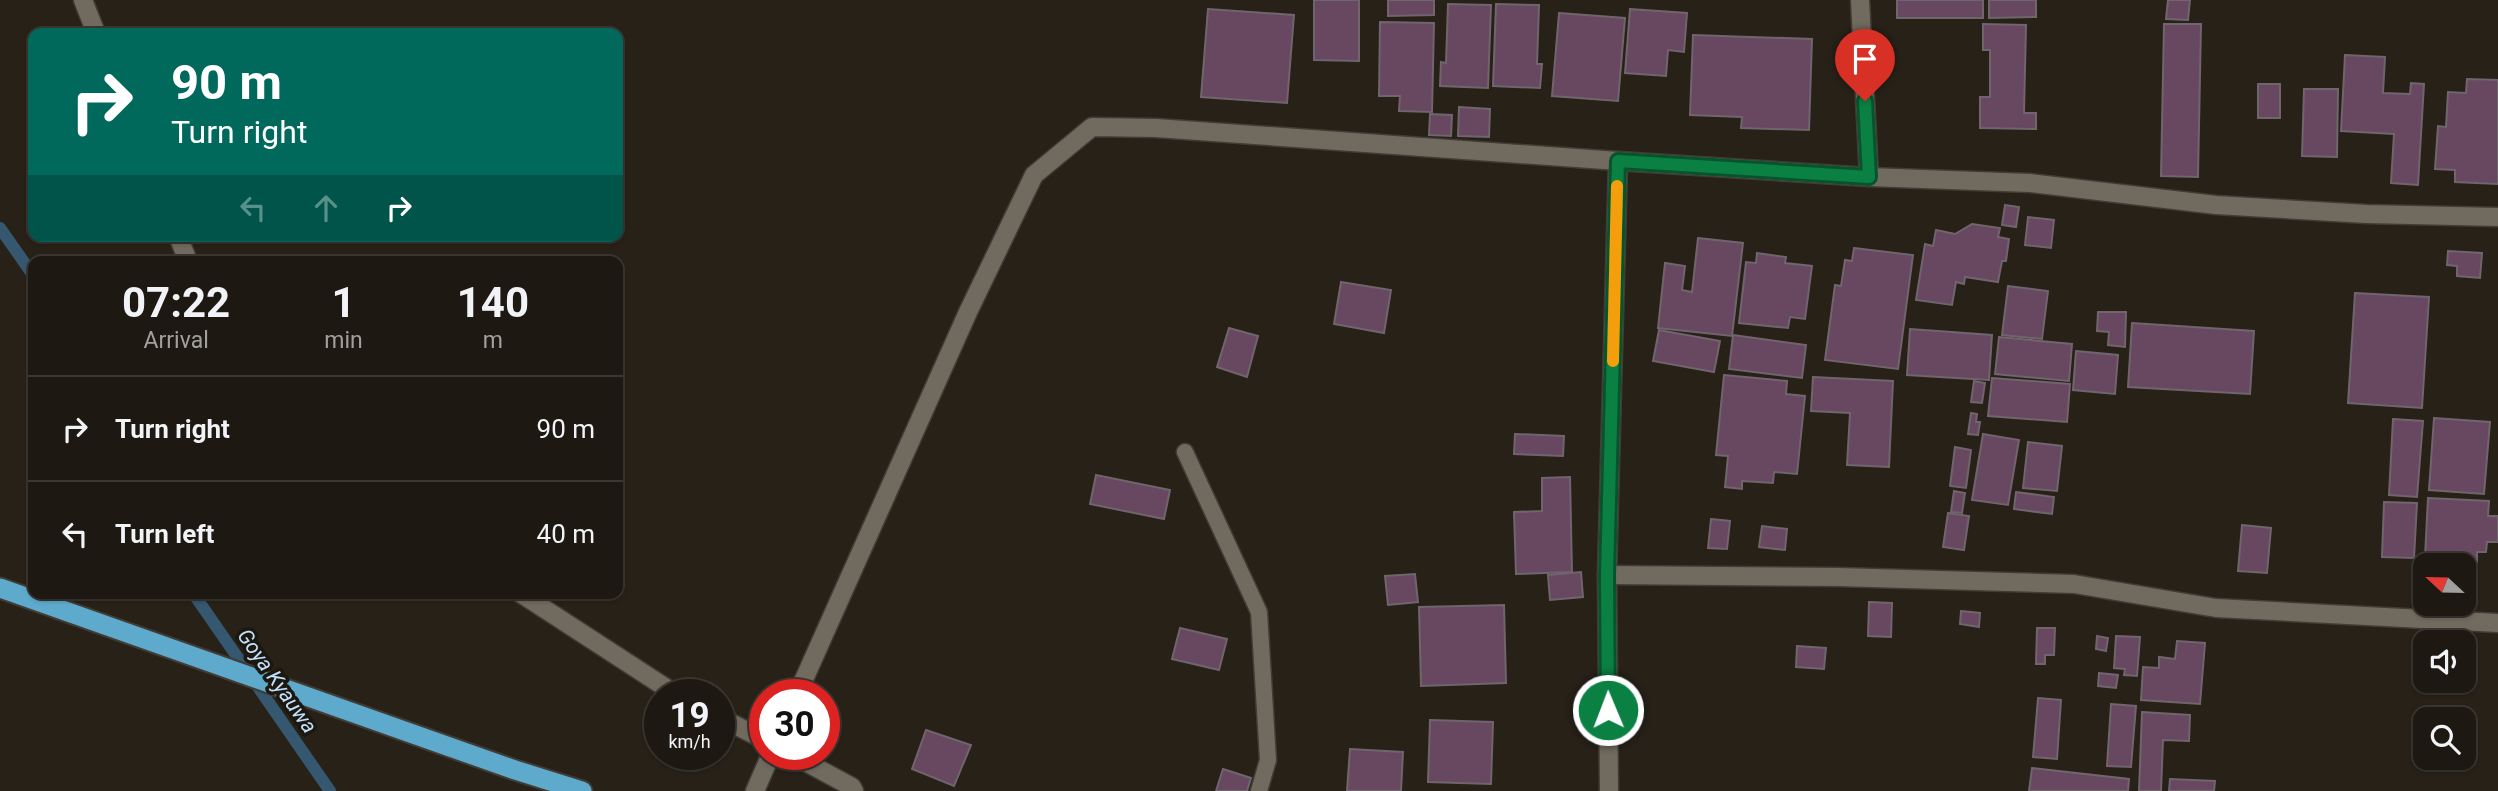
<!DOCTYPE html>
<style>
:root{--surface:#1d1912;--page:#2a2620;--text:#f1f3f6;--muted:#a0a09f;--line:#3b3832}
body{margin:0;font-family:Roboto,sans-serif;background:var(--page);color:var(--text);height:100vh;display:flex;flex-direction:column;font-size:26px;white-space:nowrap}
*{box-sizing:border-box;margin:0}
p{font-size:23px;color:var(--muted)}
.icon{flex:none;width:38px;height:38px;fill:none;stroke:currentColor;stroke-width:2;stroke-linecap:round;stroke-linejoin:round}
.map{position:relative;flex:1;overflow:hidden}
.sheet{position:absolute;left:28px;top:256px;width:595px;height:343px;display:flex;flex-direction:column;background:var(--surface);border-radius:14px;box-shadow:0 2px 5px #0004,0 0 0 2px var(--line)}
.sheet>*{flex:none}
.top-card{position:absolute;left:28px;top:28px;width:595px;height:214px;border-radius:14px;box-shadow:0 2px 5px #0004,0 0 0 2px var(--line);background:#00695c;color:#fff;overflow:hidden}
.needle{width:46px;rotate:292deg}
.tools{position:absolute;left:2413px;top:553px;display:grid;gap:14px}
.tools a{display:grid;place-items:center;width:63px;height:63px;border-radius:14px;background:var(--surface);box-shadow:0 2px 5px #0004,0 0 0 2px var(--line);font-size:35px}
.speed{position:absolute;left:644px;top:679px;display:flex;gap:14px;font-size:35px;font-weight:700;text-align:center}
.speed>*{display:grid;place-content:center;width:91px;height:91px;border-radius:50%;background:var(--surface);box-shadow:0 2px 5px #0004,0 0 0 2px var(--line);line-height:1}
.speed small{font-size:18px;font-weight:400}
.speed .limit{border:10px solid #d22;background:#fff;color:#111}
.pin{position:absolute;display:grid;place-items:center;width:60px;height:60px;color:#fff;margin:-72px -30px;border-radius:50% 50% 50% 0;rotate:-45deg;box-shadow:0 0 7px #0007}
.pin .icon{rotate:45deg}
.me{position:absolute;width:77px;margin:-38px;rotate:359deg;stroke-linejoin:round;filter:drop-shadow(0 0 5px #0008)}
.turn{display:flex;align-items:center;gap:24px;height:147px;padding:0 28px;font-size:32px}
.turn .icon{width:91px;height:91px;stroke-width:2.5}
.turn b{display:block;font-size:49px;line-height:60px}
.lanes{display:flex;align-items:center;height:66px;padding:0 28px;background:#0003;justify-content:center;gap:35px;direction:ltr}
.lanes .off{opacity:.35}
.eta{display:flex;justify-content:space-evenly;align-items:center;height:119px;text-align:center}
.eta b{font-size:42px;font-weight:700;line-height:49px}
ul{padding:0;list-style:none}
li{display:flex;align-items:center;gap:21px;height:105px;padding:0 28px;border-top:2px solid var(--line)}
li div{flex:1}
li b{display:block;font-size:26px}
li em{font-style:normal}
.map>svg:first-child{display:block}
</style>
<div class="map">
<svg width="2498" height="791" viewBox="0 0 2498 791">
<rect width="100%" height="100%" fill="#272118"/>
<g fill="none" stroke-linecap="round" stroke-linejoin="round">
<!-- stream -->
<g stroke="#365770" stroke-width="12">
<polyline points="0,228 33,275"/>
<polyline points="193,593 330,791"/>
</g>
</g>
<!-- building -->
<g fill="#674860" stroke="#70646d" stroke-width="2">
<polygon points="1314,0 1359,0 1359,61 1314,60"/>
<polygon points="1388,0 1434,0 1434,15 1388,16"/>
<rect x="1897" y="0" width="86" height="18"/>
<polygon points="1989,0 2036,0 2036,17 1989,18"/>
<polygon points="2168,0 2190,0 2188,20 2166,19"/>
<polygon points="1448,4 1491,5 1488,88 1440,86 1441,62 1446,63"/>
<polygon points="1496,4 1539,5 1537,64 1542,64 1540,88 1493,86"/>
<polygon points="1208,9 1294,15 1287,103 1201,97"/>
<polygon points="1630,9 1687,13 1684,52 1668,50 1666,76 1625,73"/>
<polygon points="1559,13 1625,18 1618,101 1552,96"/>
<polygon points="1380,22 1434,23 1432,112 1399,111 1400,96 1379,96"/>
<polygon points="1983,24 2026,25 2024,113 2036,113 2036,129 1980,128 1980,97 1990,97 1990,50 1983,50"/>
<polygon points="2164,24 2201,24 2198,177 2161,176"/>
<polygon points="1693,35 1812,39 1809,130 1741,128 1742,117 1690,115"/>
<polygon points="2345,55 2385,57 2383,93 2410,94 2411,83 2424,84 2418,185 2391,183 2394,134 2341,131"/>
<polygon points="2467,79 2498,80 2498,184 2455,182 2455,170 2435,169 2438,126 2446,127 2448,92 2466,93"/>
<rect x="2258" y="84" width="22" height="34"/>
<polygon points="2304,89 2338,89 2337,157 2302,156"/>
<polygon points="1459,107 1490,109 1489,137 1458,136"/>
<polygon points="1430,114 1452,115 1451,136 1429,135"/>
<polygon points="2005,205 2019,207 2016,227 2002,225"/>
<polygon points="2028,217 2054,220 2051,248 2025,245"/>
<polygon points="1972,224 2000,228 1998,237 2009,239 2006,261 2002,261 1998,282 1965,277 1964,284 1956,282 1952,305 1916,300 1925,244 1933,246 1936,230 1955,234"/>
<rect x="263" y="236" width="32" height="7"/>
<polygon points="1698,238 1743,243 1732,336 1658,328 1665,263 1685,266 1682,290 1692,292"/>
<polygon points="1854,248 1913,255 1898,369 1825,360 1835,285 1841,286 1845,260 1852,261"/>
<polygon points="2448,251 2482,253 2480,278 2457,276 2457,266 2447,265"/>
<polygon points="1757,253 1786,257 1785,263 1812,266 1805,319 1790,317 1788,328 1739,323 1746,262 1756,263"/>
<polygon points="1341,282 1391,290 1384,333 1334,324"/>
<polygon points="2008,286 2048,291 2042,339 2002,335"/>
<polygon points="2355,293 2429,297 2422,408 2348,403"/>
<polygon points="2098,312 2126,312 2125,347 2108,345 2109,332 2097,331"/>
<polygon points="2132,323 2254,331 2250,394 2128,387"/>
<polygon points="1229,328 1258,336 1247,377 1217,367"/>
<polygon points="1910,329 1992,335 1989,380 1907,375"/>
<polygon points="1659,330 1720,341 1714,372 1653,361"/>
<polygon points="1733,335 1806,345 1802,378 1729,369"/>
<polygon points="1999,337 2072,344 2069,381 1995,374"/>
<polygon points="2076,351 2118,355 2115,394 2073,390"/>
<polygon points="1724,375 1787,381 1786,394 1805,396 1797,474 1774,472 1773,483 1742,481 1742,489 1725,487 1728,456 1716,455"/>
<polygon points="1813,377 1893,381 1889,467 1847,465 1850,413 1811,411"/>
<polygon points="1992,378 2070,384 2067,422 1988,416"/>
<polygon points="1974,381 1985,383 1982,403 1971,402"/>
<polygon points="1971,413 1977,414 1976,422 1980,422 1978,435 1968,434"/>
<polygon points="2434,418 2490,422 2484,494 2429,490"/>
<polygon points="2393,419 2423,421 2417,497 2389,495"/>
<polygon points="1515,434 1564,436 1563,456 1514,454"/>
<polygon points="1983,434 2019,440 2008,505 1972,500"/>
<polygon points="2028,442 2062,446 2057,491 2023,488"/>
<polygon points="1955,447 1971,450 1966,488 1950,486"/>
<polygon points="1096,475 1170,490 1164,519 1090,504"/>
<polygon points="1570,477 1572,572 1516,574 1514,512 1542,511 1542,478"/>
<polygon points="1954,491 1965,493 1962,513 1951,512"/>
<polygon points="2016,492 2054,497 2052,514 2014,509"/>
<polygon points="2428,498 2489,501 2488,516 2498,516 2498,542 2487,542 2486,552 2477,552 2477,562 2468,561 2468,572 2464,572 2464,565 2426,565 2424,577"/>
<polygon points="2384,502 2417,503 2414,558 2382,557"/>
<polygon points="1948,513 1969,516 1964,550 1943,547"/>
<polygon points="1711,519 1730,521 1727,549 1708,548"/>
<polygon points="2242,525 2271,528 2267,573 2238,571"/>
<polygon points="1762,526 1787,529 1785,550 1759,547"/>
<polygon points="1581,572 1583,597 1550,600 1548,575"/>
<polygon points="1415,574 1418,602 1388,605 1385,576"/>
<polygon points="1869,602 1892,603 1891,637 1868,636"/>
<polygon points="1504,605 1506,683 1421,686 1419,607"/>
<polygon points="1961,611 1980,613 1979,627 1960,624"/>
<polygon points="1180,628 1227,639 1219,670 1172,659"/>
<polygon points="2037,628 2055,628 2054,655 2045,655 2045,664 2036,664"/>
<polygon points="2097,636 2108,638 2106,651 2096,649"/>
<polygon points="2116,636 2140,637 2137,676 2124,675 2125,669 2114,668"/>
<polygon points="2177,641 2205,643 2200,704 2141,700 2143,667 2159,668 2159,657 2175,659"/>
<polygon points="1797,646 1826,648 1824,669 1796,667"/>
<polygon points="2099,673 2118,675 2116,688 2098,686"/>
<polygon points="2038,698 2061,700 2057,759 2033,757"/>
<polygon points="2111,704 2136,706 2131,767 2107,766"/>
<polygon points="2142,712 2190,715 2189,741 2163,740 2161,791 2139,791"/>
<polygon points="1430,720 1493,722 1491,784 1428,782"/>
<polygon points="926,730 971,745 954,786 912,769"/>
<polygon points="1350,749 1403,752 1401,791 1347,791"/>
<polygon points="2032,768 2129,779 2128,791 2029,791"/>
<polygon points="1223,769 1251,778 1247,791 1216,791"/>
<polygon points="2170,779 2215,781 2214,791 2169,791"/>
</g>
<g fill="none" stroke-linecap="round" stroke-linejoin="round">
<defs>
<polyline id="service" points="1185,452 1259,612 1268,760 1259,791"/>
<g id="minor">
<polyline points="83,0 96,33"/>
<polyline points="1860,0 1869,177"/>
<polyline points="178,236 188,261"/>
<polyline points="1607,575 1838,577 2074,584 2216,608 2498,623"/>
<polyline points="520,593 677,695"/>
<polyline points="797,695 968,312 1034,175 1092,127 1156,128 1618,161 1869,177 2030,183 2216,205 2367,214 2498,217"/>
<polyline points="719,717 765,740"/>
<polyline points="791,754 852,787 854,791"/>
<polyline points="755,791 771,754"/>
<polyline points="1609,791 1607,575 1618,161"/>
</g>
<polyline id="trunk" points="0,588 515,770 582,791"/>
</defs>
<!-- service casing -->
<use href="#service" stroke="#413c35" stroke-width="19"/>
<!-- minor casing -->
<use href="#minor" stroke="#413c35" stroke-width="21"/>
<!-- trunk casing -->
<use href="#trunk" stroke="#413c35" stroke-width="23"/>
<!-- service -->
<use href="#service" stroke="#716a5f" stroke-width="16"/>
<!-- minor -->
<use href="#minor" stroke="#716a5f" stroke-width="18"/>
<!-- trunk -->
<use href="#trunk" stroke="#5eaacc" stroke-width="19"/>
</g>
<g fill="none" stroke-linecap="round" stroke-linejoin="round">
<defs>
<polyline id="route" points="1608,710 1607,575 1618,161 1869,177 1865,101"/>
</defs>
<!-- route casing -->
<use href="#route" stroke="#07532c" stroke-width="18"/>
<!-- route -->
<use href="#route" stroke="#0b8043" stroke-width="12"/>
<!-- slow -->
<polyline stroke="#f59e0b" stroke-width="12" points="1613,361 1617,186"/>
</g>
<g text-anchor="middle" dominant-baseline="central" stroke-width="7" stroke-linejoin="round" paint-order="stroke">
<!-- water labels -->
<g font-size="21" font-style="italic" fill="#c1e2fe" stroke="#1d180f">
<text transform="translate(277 681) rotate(55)">Goya Kyauwa</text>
</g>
</g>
</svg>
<div class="tools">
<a><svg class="needle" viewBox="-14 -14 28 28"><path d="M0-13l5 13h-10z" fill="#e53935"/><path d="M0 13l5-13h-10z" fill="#a0a09f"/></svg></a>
<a><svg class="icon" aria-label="sound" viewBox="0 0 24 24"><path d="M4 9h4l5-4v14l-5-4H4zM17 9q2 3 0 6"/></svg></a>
<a><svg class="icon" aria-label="search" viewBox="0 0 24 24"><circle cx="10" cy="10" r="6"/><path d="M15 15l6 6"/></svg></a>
</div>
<div class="speed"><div>19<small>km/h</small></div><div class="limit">30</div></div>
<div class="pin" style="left:1865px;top:101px;background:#d93025"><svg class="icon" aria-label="arrive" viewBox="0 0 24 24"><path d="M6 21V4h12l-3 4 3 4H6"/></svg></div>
<svg class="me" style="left:1608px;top:710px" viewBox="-20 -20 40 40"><circle r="17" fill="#0b8043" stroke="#fff" stroke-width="3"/><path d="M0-11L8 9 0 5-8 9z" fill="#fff"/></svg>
<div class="top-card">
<div class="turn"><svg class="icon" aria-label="right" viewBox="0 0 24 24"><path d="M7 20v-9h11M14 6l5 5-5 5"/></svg><div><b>90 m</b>Turn right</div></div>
<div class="lanes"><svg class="icon off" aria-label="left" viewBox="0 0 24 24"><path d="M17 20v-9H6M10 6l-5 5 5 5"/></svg><svg class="icon off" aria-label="ahead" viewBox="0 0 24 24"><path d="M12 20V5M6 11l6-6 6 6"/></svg><svg class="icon" aria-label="right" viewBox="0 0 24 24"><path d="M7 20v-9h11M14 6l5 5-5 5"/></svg></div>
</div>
<section class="sheet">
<div class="eta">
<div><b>07:22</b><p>Arrival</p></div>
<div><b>1</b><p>min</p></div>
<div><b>140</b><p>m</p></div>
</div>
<ul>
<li><svg class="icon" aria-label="right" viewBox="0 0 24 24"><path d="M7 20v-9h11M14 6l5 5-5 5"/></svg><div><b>Turn right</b></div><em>90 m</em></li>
<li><svg class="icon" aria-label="left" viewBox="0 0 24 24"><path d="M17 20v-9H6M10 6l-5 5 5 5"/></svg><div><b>Turn left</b></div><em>40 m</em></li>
</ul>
</section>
</div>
